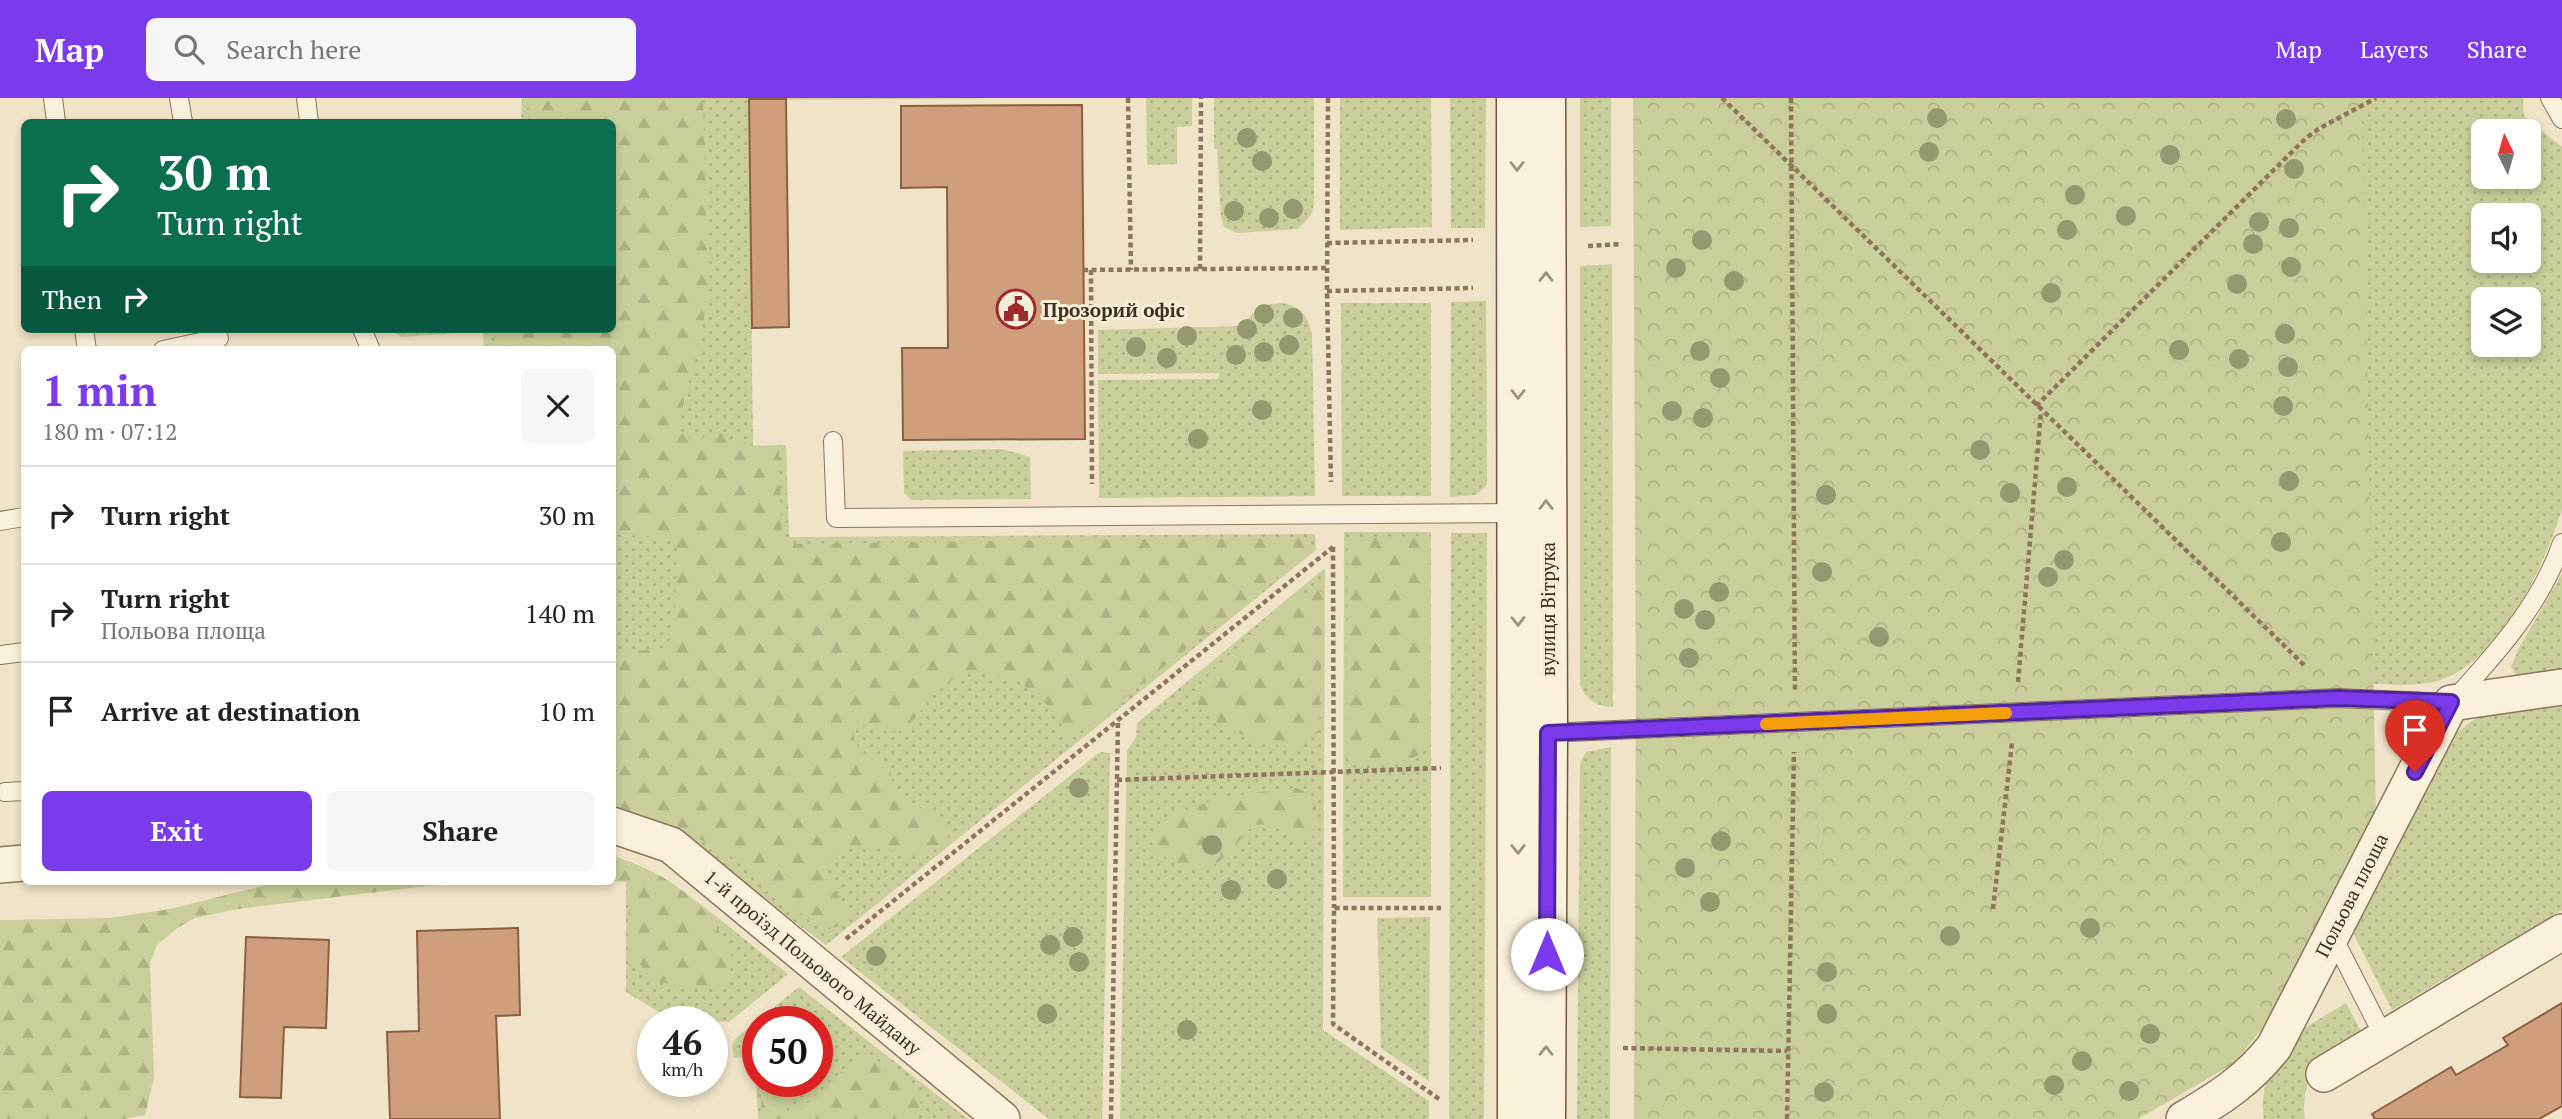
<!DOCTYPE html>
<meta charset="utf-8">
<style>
:root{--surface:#fff;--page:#f6f6f6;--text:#222;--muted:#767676;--line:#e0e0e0;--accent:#7c3aed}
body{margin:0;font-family:"PT Serif",serif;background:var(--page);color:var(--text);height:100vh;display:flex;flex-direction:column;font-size:26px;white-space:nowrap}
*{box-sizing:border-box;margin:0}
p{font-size:23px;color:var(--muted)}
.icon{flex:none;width:38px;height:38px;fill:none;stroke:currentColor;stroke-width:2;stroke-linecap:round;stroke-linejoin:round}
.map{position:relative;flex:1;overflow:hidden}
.panel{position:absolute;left:21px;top:248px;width:595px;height:539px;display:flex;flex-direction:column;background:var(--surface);border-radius:10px;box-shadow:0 4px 10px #0003}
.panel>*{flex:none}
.banner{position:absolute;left:21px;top:21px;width:595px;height:214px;border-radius:10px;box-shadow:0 4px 10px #0003;background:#0b6e4f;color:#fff;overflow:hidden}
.needle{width:46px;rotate:355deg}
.buttons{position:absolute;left:2471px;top:21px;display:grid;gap:14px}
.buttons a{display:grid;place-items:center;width:70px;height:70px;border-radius:10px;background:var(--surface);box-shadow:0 4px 10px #0003;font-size:35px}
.speed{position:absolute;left:637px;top:908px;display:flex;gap:14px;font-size:35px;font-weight:700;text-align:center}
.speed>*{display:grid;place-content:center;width:91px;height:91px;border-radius:50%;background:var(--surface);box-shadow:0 4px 10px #0003;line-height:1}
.speed small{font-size:18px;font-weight:400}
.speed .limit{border:10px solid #d22;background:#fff;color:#111}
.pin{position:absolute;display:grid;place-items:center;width:60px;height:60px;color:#fff;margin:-72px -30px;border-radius:50% 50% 50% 0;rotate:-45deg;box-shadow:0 0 7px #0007}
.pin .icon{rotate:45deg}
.me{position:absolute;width:77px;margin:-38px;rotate:0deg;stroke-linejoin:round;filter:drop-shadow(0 0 5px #0008)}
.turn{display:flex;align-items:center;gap:24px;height:147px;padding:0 21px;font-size:32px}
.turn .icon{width:91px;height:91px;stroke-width:2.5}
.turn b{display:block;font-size:49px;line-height:60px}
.then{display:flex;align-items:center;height:66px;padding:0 21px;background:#0003;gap:14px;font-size:26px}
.round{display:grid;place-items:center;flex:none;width:74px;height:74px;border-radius:10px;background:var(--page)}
.head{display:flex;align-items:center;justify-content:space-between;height:119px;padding:0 21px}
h1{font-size:42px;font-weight:700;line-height:52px;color:var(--accent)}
.primary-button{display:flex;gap:14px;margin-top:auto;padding:14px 21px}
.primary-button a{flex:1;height:80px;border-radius:10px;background:var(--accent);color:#fff;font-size:28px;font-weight:700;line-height:80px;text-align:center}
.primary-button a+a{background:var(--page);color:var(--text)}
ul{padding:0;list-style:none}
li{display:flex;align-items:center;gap:21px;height:98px;padding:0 21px;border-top:2px solid var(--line)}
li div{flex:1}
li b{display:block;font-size:26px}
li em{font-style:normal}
header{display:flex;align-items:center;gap:42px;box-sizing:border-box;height:98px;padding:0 35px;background:var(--accent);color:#fff}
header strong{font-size:33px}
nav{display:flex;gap:38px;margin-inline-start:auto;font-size:24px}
.search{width:490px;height:63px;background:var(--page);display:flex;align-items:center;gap:18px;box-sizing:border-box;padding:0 24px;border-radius:10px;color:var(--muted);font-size:26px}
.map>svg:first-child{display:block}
</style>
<header>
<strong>Map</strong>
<div class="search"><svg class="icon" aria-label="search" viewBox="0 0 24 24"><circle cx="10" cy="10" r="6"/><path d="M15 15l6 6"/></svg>Search here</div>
<nav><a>Map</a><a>Layers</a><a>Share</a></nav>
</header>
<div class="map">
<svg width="2562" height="1021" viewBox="0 0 2562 1021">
<defs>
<pattern id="grass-dots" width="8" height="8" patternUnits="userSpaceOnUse" patternTransform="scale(1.75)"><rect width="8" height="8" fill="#c9cf9b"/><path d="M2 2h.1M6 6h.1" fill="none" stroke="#aeb285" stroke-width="1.8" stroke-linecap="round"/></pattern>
<pattern id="forest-firs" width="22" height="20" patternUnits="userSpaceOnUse" patternTransform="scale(1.75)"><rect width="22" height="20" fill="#c9cf9b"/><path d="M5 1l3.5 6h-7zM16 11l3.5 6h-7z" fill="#aeb285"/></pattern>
<pattern id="park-crowns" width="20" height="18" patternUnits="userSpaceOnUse" patternTransform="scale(1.75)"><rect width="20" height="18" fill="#c9cf9b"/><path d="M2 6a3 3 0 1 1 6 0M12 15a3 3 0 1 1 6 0" fill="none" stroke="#aeb285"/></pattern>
</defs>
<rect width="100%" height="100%" fill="#f0e4c8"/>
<!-- grass -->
<g fill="url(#grass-dots)" fill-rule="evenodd">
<polygon points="522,0 1020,0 749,2 753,348 786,347 789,439 1315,436 1316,452 826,847 755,795 613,717 612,252 484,252 483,233 401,239 390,231 612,231 612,24 521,24"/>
<polygon points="1146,0 1192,0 1192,28 1177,29 1177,66 1147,67"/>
<polygon points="1214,0 1314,0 1314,105 1311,117 1298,131 1237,135 1224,129 1221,120 1217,51 1214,51"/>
<polygon points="1340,0 1431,0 1432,129 1340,132"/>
<polygon points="1450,0 1486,0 1485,130 1451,130"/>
<polygon points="1580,0 1611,0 1611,128 1580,129"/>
<path d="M2387,0H2523L2524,18L2562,49V411C2544,469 2500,565 2437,583C2416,589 2393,586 2372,586L2368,582L2338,26ZM2483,33H2529V79H2483ZM2483,117H2529V163H2483ZM2483,201H2529V247H2483Z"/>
<path d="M1612,166L1613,609C1596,608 1587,603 1580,587V168Z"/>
<polygon points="1486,203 1487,387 1476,397 1450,399 1451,204"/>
<path d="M1282,205C1301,208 1308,218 1312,236L1315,398L1099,400L1098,282L1218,281L1219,275L1098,276V232L1237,228C1248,224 1249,217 1257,212C1263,207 1274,206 1282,205Z"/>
<polygon points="1341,205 1431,205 1431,398 1342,398"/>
<polygon points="1002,351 1030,359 1031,401 912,402 904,395 903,353"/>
<polygon points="1344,434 1431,434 1431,799 1343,799"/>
<polygon points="1451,435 1487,435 1484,1021 1449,1021"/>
<polygon points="1325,470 1323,932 1429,1003 1429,1021 1120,1021 1127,653 1136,639 1137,625"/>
<path d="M2562,476V579C2543,581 2521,589 2511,569L2519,550Z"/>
<polygon points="2562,601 2562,812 2392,912 2350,829 2448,641 2472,623 2497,611"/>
<polygon points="1611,649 1610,1021 1577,1021 1580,665 1586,654"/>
<polygon points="1100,654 1110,655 1102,1021 1049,1021 841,859"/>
<path d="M612,758C674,776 737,837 788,876L729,924L686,922L675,924L626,894V784L613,783Z"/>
<polygon points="1430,819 1429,983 1381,950 1377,820"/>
<path d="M799,889L968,1021H758L755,965L748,959L734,960L732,947L736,940ZM758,924H817V984H758Z"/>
<path d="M2346,905L2361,933C2351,938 2340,943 2331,950C2311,964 2301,997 2305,1021H2264C2259,991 2271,964 2291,942C2303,928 2330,916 2346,905Z"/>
</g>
<!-- forest -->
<g fill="url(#forest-firs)">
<path d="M529,0H703L708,187L703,227L679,324L681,335C703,348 697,338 716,335C725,334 732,344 741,346C754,349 767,345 779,353L782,442L784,446L1301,439L1308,444L1309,451L1304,459L1075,638L1069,639L1066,637L1062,620L1020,584L974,572C964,576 953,580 944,587C929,597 914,629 897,634C885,637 872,627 860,626L853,632C853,655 873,660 890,672C892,679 892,692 896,698C906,714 949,705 948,736C948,742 947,742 943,746C915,776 849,724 829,763C825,769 826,777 829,783C834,794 844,803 850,814C845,832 831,831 815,827C792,810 773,788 750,771C709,742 662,721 613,711V556L663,550L674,537L677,450L671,441L650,438L613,437L612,252H499V240L494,231H612V24H528Z"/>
<polygon points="1417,438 1429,446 1426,645 1421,655 1410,662 1356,665 1349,663 1346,658 1348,448 1352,443 1359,439"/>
<path d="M1315,491L1323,495L1319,633C1313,639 1306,647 1297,649C1278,653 1206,627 1199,608C1195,597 1202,586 1208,578C1224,561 1296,494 1315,491Z"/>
<path d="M1296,690L1312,697C1318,714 1321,726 1310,742C1285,744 1280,723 1253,727C1240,740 1230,758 1213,767C1191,777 1154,761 1149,737C1176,702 1255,694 1296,690Z"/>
<path d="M612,758C658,771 705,800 725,844C727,849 731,855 732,859C733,866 728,878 726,885L702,890L657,884L632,858L626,784L613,783Z"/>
<polygon points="278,784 460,784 237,811 195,820 176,831 157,847 150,865 154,980 145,1017 125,1021 0,1021 0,822 110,820 170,811"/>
<path d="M867,959C877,961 883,966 892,972C909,983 930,998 917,1021H762L761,996L763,984H784V1006L788,1014L797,1015L846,969Z"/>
</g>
<!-- park -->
<polygon fill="url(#park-crowns)" points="1633,0 2387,0 2362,14 2376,715 2369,737 2262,931 2233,966 2138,1021 1634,1021 1636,609"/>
<!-- building -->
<g fill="#cf9f7d" stroke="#8d5f41" stroke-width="2">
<polygon points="749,1 786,1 789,229 752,230"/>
<polygon points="1082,7 1085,341 903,342 902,250 948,250 947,89 901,90 901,8"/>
<polygon points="518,830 520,917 496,918 500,1021 390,1021 387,934 419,933 417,833"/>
<polygon points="246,839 329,842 326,930 284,929 281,1000 240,999"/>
<polygon points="2562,905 2562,1008 2539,1021 2375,1021 2372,1016 2451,969 2456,977 2508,947 2503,940"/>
</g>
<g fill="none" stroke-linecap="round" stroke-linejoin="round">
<defs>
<g id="lane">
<polyline points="53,0 56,24"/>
<polyline points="179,0 183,24"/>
<polyline points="306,0 309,24"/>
<polyline points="2550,0 2562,21"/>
<polyline points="84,231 87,252"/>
<polyline points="362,231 371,252"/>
<polyline points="163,252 219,240"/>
<polyline points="833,343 836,420 1518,415"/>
<polyline points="0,423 24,419"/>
<polyline points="0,557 24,554"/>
<path d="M1546,635L2338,600L2451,605C2495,557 2540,508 2562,445"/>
<polyline points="5,694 24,693"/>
<polyline points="2331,835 2385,941"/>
</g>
<g id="street">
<polyline points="612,727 671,747 1002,1021"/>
<polyline points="0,767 24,765"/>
<polyline points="2324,976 2562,834"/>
<path d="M2184,1021C2220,1000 2248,982 2274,949L2451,605L2562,589"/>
</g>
<g id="secondary">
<polyline points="1516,0 1517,1021"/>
<polyline points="1546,0 1548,635 1546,1021"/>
</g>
</defs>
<!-- lane casing -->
<use href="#lane" stroke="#8d765c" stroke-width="20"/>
<!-- street casing -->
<use href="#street" stroke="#8d765c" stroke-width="38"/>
<!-- secondary casing -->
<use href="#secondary" stroke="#6f573f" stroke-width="41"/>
<!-- path -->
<g stroke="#8d765c" stroke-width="4.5" stroke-dasharray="5 3.5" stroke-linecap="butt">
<polyline points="1128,0 1131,172"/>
<polyline points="1328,0 1327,193 1331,384"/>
<polyline points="1722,0 2305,568"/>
<polyline points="1791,0 1795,593"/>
<polyline points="1327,145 1473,142"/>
<polyline points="1588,148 1622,146"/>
<polyline points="1200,171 1201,0"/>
<polyline points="1083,172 1328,170"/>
<polyline points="1091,172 1092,386"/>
<polyline points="1327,193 1473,190"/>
<polyline points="2036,308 2306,40 2320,30 2376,0"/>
<polyline points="1333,449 1334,810"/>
<polyline points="2018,584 2041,313"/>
<polyline points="1117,682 1441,670"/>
<polyline points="1993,811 2012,645"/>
<polyline points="846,841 1333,449"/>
<polyline points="1623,950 1787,953"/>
<polyline points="1439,1001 1333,926 1334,810 1441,810"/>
<polyline points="1111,1021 1118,623"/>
<polyline points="1787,1021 1794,654"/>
</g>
<!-- lane -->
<use href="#lane" stroke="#faf1dc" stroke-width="18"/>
<!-- street -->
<use href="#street" stroke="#faf1dc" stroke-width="35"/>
<!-- secondary -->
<use href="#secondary" stroke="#faf1dc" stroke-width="38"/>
</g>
<!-- trees -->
<g fill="#96986f">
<circle cx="1937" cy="20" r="10"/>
<circle cx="2286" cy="21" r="10"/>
<circle cx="1247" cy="40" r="10"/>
<circle cx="1929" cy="54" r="10"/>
<circle cx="2170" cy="57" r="10"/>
<circle cx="1262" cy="63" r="10"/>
<circle cx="2294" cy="71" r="10"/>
<circle cx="2075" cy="97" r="10"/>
<circle cx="1293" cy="111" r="10"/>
<circle cx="1234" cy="113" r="10"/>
<circle cx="2126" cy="118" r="10"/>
<circle cx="1269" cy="120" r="10"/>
<circle cx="2259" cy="124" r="10"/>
<circle cx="2289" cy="130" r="10"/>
<circle cx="2067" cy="132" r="10"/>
<circle cx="1702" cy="142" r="10"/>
<circle cx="2253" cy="146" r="10"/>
<circle cx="2291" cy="169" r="10"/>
<circle cx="1676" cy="170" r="10"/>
<circle cx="1734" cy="183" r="10"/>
<circle cx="2237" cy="186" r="10"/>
<circle cx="2051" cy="195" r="10"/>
<circle cx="1264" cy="216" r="10"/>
<circle cx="1293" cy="220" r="10"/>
<circle cx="1247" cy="231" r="10"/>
<circle cx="2285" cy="236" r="10"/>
<circle cx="1187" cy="238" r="10"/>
<circle cx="1289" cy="247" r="10"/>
<circle cx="1136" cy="249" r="10"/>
<circle cx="2179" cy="252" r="10"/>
<circle cx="1700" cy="253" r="10"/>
<circle cx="1264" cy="254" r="10"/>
<circle cx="1236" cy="257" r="10"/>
<circle cx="1167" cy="260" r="10"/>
<circle cx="2239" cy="261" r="10"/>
<circle cx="2288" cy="269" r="10"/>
<circle cx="1720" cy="280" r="10"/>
<circle cx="2283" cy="308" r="10"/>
<circle cx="1262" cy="312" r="10"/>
<circle cx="1672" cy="313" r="10"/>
<circle cx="1703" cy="320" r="10"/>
<circle cx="1198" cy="341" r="10"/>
<circle cx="1980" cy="352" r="10"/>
<circle cx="2289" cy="383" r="10"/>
<circle cx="2067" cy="389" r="10"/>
<circle cx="2010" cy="395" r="10"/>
<circle cx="1826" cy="397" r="10"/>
<circle cx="2281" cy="444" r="10"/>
<circle cx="2064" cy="462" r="10"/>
<circle cx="1822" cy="474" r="10"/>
<circle cx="2048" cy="479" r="10"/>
<circle cx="1719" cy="494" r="10"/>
<circle cx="1684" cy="511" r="10"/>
<circle cx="1705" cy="522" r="10"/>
<circle cx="1879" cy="539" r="10"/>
<circle cx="1689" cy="560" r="10"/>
<circle cx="1079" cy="690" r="10"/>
<circle cx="1721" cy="743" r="10"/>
<circle cx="1212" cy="747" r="10"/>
<circle cx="1685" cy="770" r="10"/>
<circle cx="1277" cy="781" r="10"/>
<circle cx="1231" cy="792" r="10"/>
<circle cx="1710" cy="804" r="10"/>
<circle cx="2090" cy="830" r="10"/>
<circle cx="1950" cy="838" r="10"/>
<circle cx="1073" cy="839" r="10"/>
<circle cx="1050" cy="847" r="10"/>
<circle cx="876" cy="858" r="10"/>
<circle cx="1079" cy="864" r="10"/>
<circle cx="1827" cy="874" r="10"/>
<circle cx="1047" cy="916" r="10"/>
<circle cx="1827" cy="916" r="10"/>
<circle cx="1187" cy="932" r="10"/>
<circle cx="2150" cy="936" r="10"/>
<circle cx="2082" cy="963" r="10"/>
<circle cx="2054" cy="987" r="10"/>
<circle cx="2129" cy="993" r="10"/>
<circle cx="1824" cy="994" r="10"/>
</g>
<!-- one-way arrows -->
<defs><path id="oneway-chevron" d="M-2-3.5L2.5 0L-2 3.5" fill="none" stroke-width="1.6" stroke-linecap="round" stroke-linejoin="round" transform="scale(1.75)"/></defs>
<g stroke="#9c907e">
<use href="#oneway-chevron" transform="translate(1517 68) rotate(90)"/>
<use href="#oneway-chevron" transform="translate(1546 179) rotate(-90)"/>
<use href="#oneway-chevron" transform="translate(1518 296) rotate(90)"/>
<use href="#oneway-chevron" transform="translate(1546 407) rotate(-90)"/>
<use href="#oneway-chevron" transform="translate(1518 523) rotate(90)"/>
<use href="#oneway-chevron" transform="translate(1518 751) rotate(90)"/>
<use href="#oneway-chevron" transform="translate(1546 953) rotate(-90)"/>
</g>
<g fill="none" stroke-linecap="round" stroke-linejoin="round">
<defs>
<polyline id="route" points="1547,856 1548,635 2338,600 2451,604 2415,674"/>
</defs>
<!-- route casing -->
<use href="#route" stroke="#51269a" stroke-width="18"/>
<!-- route -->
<use href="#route" stroke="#7c3aed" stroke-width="12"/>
<!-- slow -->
<polyline stroke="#f59e0b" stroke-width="12" points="1766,626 2006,615"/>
</g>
<!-- icons -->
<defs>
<symbol id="civic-ring" viewBox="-11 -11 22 22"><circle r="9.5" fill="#f7eed8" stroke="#9e2a2b" stroke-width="1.5"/><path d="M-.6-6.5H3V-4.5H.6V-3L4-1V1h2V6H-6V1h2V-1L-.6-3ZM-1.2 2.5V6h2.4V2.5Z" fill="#9e2a2b"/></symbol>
</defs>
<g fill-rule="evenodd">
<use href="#civic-ring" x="994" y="189" width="44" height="44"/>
</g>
<g text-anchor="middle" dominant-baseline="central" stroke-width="6" stroke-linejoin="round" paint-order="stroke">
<!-- poi labels -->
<g font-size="19" font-weight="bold" fill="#3d2e20" stroke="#f7eed8" text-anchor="start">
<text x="1043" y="211">Прозорий офіс</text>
</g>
<!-- street labels -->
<g font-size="19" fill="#3d2e20" stroke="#f7eed8">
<text transform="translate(1547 511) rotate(-90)">вулиця Вітрука</text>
<text transform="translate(2351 797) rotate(-63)">Польова площа</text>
<text transform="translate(813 864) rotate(40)">1-й проїзд Польового Майдану</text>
</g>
</g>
</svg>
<div class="buttons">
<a><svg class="needle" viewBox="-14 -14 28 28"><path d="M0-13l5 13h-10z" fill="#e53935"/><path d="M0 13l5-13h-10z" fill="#767676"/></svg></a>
<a><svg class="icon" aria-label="sound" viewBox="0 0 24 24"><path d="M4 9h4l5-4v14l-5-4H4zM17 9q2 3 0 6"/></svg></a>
<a><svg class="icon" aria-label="layers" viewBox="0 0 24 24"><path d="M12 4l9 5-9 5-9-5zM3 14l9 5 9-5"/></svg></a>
</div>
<div class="speed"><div>46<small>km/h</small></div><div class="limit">50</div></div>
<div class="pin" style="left:2415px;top:674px;background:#d93025"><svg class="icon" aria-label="arrive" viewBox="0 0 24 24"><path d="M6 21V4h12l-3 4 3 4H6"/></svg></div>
<svg class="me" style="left:1547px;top:856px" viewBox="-20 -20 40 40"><circle r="19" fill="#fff"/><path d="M0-13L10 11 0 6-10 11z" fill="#7c3aed"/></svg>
<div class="banner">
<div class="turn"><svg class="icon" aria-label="right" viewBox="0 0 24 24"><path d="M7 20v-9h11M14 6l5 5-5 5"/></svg><div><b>30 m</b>Turn right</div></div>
<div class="then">Then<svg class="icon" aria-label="right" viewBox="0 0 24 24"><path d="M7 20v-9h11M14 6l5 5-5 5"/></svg></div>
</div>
<section class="panel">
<div class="head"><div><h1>1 min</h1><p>180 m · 07:12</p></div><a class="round"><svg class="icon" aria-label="close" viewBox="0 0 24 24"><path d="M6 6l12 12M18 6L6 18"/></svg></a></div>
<ul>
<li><svg class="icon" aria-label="right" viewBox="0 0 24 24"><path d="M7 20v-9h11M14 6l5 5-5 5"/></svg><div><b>Turn right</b></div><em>30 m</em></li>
<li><svg class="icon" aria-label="right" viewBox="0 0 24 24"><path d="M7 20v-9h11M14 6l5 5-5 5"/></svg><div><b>Turn right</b><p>Польова площа</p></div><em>140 m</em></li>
<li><svg class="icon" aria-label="arrive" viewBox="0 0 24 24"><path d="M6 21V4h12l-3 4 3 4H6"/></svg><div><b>Arrive at destination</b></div><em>10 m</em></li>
</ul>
<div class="primary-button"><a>Exit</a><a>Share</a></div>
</section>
</div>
